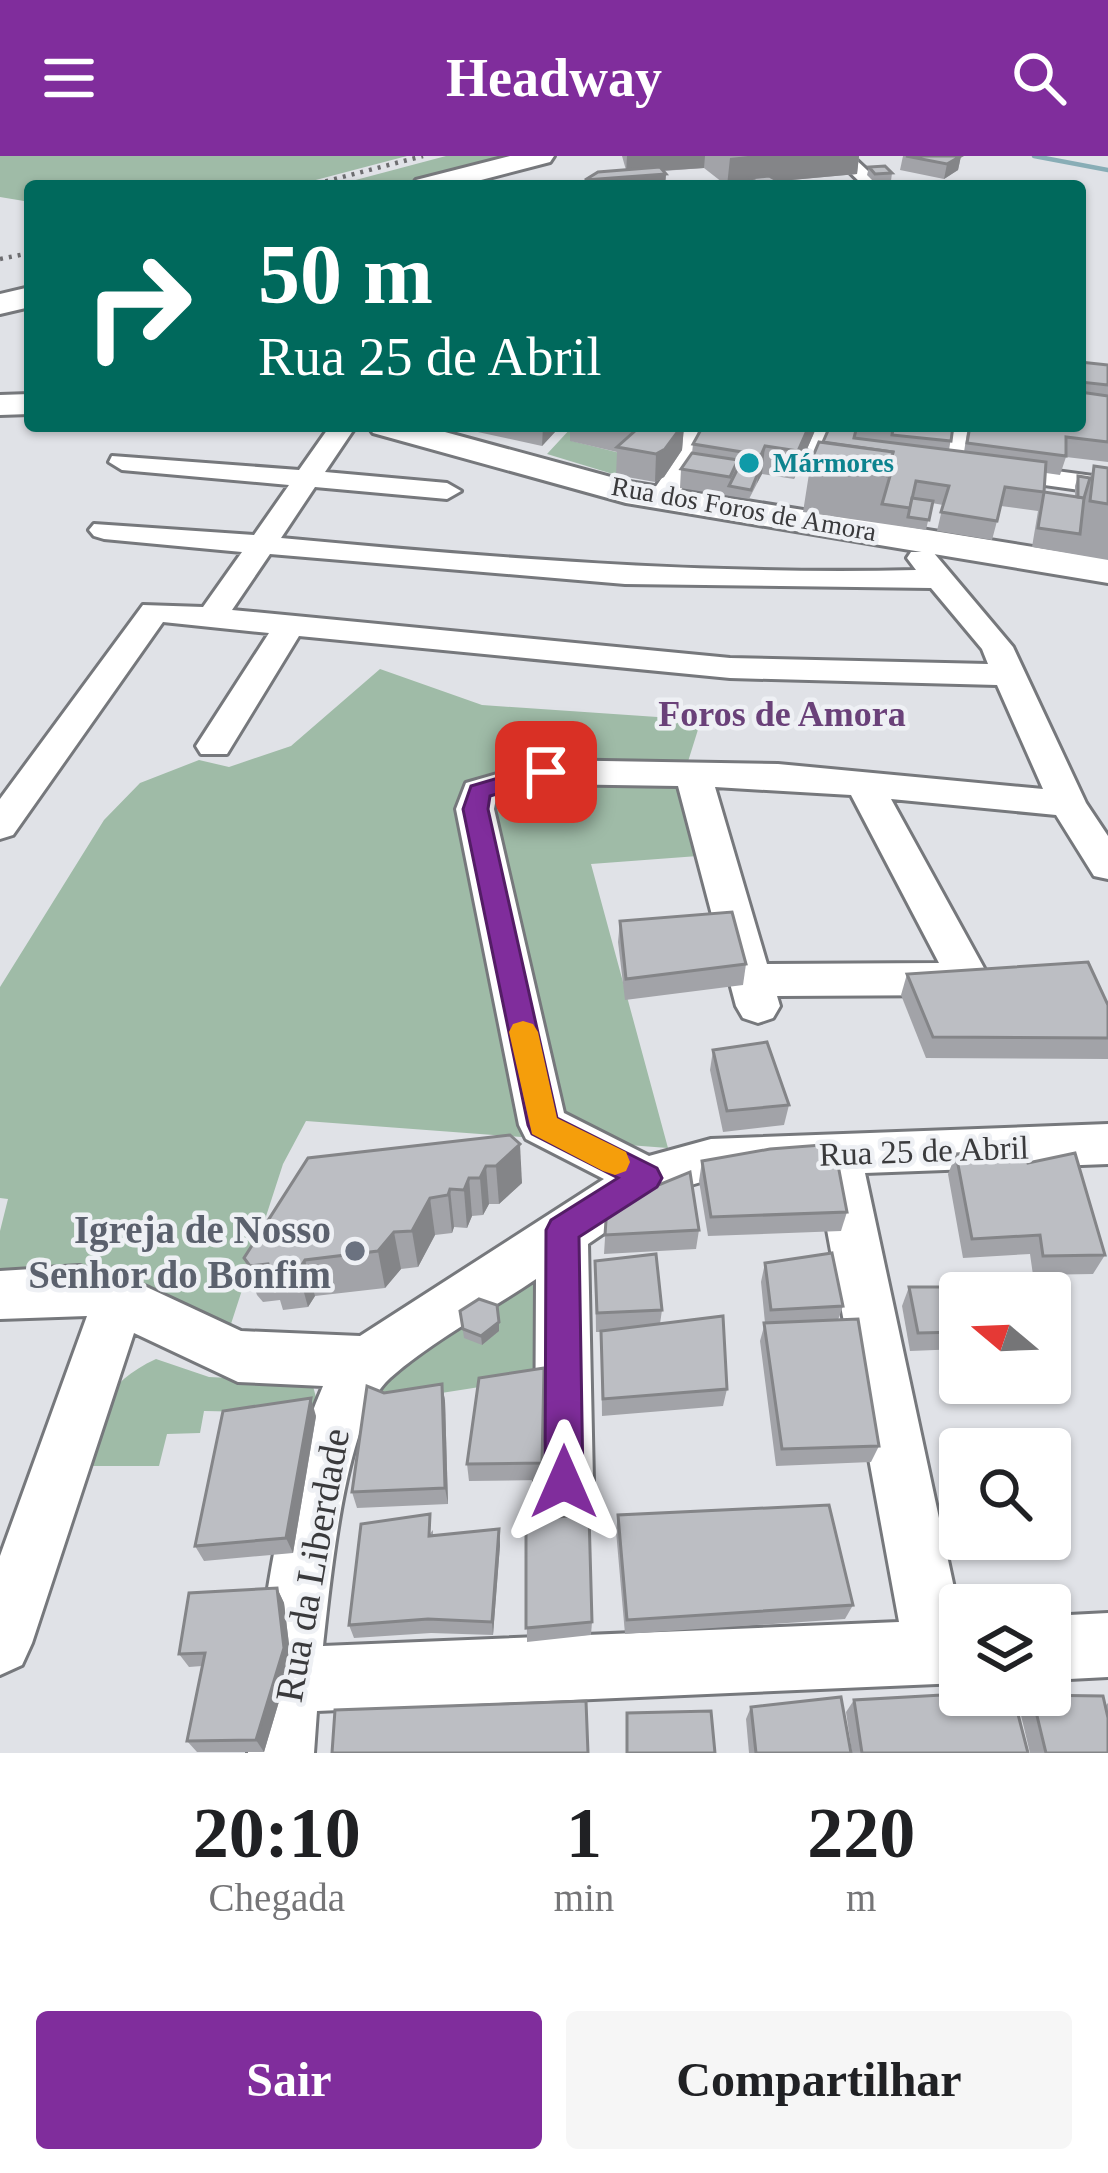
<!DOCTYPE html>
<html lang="pt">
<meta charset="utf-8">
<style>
:root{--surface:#fff;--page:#f6f6f6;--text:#202124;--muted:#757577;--accent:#802d9c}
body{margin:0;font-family:Georgia,serif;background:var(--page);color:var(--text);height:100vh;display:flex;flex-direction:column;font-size:45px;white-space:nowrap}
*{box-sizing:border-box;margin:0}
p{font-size:39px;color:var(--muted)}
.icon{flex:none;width:66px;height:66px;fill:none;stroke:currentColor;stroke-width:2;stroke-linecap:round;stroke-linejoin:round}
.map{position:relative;height:1597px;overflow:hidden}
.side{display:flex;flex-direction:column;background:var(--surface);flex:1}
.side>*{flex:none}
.guide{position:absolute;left:24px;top:24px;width:1062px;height:252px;border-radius:12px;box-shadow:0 3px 9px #0004;background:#00695c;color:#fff;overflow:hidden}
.needle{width:78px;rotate:289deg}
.controls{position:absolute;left:939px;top:1116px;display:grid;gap:24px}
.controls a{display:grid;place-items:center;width:132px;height:132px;border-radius:12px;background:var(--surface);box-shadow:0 3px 9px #0004;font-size:60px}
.pin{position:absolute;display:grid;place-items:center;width:102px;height:102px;color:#fff;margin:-51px;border-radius:24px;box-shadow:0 6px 18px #0006}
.me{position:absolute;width:132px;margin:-66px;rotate:0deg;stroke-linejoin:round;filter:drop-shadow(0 0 9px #0008)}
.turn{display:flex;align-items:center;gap:42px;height:252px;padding:0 36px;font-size:54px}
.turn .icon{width:156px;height:156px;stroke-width:2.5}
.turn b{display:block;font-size:84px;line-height:102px}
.eta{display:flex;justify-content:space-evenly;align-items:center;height:204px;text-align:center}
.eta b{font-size:72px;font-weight:800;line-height:84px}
.action{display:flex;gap:24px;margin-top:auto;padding:24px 36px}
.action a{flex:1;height:138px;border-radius:12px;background:var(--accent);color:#fff;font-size:48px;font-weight:800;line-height:138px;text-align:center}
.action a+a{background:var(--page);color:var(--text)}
header{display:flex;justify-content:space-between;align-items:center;height:156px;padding:0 36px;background:var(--accent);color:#fff;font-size:54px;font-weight:800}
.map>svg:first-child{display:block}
</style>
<header><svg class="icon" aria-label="menu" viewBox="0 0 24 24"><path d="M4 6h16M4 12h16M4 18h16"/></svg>Headway<svg class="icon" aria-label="search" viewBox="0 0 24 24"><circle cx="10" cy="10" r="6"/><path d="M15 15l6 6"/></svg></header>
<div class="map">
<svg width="1108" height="1597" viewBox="0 0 1108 1597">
<rect width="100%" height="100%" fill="#e0e2e7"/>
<!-- green -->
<g fill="#9fbba7">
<polygon points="0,0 407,0 293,30 30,30 30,46 0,41"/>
<polygon points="446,0 523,0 405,30 333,30"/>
<polygon points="572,271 572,285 636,301 616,319 547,298"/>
<polygon points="380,513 482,549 701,564 681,628 698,700 591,708 668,992 306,965 283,1008 230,1171 94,1108 0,1115 0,1075 8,1043 0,1042 0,831 104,664 140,627 199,604 229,611 291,590"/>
<polygon points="562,1074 563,1218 371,1248 388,1208"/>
<path d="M156,1203L209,1221L312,1226L320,1257L204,1255L200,1277L167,1278L159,1310H74C95,1260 104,1227 156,1203Z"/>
</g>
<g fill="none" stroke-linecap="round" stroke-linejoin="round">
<!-- stream -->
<polyline stroke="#88adb6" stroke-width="4.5" points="1034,0 1108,14"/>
<defs>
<g id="minor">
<polygon points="833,0 852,0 884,30 864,30"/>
<path d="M330,270H356L325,316L447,327L461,335L447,343L315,331L281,382C493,402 704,419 916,414L907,402L911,396H933L1013,491L1086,647L1108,680V723L1094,720L1056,659L891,643L990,823L984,834L969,839L777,840L780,850L773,862L758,867L743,862L736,850L678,630L547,628L496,642L494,653L564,957L649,1000L711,983L1108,968V1008L865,1017L960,1460V1527L317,1555L314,1597H248C261,1473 273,1346 323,1230L238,1226L134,1177L32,1487L22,1509L0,1519V1400L87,1160L0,1163V1115L79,1110L138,1127L241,1175L360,1180L604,1023L526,983L519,969L456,653L466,627L546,604L778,608L1043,633L997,529L730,522L299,480L227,598H201L196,590L269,477L163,466L13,679L0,683V643L143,449L203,451L242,396L104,383L94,380L89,374L94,368L254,379L289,329L122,314L109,306L112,300L299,314ZM270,398L625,428L931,432L982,493L988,508L730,502L232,454ZM715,631L851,639L939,807L767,808ZM817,1019L899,1466L323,1490C330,1430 344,1262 390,1222C433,1184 489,1155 536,1123L535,1326L543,1347L564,1355L585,1347L593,1326L588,1088L661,1038L711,1023Z"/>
<polygon points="674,270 700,270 705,297 672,348 662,350 648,342 679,297"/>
<polygon points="809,270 835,270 823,294 814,296 801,288"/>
<polygon points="946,270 972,270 965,316 945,316 941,310"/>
<polygon points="990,306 1108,322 1108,338 980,320 976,314"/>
<polygon points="1108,1457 1108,1521 1050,1524 1050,1460"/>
</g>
<g id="major">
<polygon points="30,238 30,258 0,259 0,239"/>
<polygon points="368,270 423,270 629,326 1108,403 1108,427 626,347 373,277"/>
</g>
<g id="highway">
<polygon points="510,0 554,0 550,6 458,30 412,30 416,24"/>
<polygon points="30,131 30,151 0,158 0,138"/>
</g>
</defs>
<!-- minor casing -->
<use href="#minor" stroke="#76787c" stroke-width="6"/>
<!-- major casing -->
<use href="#major" stroke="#76787c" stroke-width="6"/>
<!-- highway casing -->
<use href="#highway" stroke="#76787c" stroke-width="6"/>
<!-- minor -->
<use href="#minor" fill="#fff" fill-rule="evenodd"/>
<!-- major -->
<use href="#major" fill="#fff" fill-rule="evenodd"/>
<!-- highway -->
<use href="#highway" fill="#fff" fill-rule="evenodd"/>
<!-- rail -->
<g stroke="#6d6d70" stroke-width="4.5" stroke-dasharray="3 6" stroke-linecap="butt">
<polyline points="308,30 423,0"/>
<polyline points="0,103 30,97"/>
</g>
</g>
<!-- wall -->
<g fill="#a2a3a8">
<polygon points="622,0 859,0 857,18 779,25 782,30 751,30 750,28 727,30 704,12 663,15 666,18 665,30 585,30 585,24 626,14"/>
<polygon points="903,0 961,0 958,14 944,23 900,14"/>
<polygon points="869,11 892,17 891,25 874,26 867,19"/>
<polygon points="1080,206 1108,209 1108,306 1066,301 1060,319 1046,317 1044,336 1075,341 1075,330 1078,320 1090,322 1094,310 1108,312 1108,404 1032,391 1038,355 1001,350 992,384 937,375 943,349 932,347 926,374 803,356 811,305 823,286 830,270 953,270 949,294 964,296 968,270 1080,270"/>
<polygon points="450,270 555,270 555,276 542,290"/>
<polygon points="561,270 684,270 682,294 664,321 655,326 616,319 617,296 570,285 570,272"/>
<polygon points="697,270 817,270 794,323 762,318 749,343 680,332 681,313 692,297 693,288 698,279"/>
<polygon points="620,765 746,808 743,829 625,844 618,786"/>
<polygon points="907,818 1108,882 1108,903 926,902 901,839"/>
<polygon points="713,894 789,949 784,969 723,976 710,914"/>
<polygon points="510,979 522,1027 499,1048 489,1048 483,1059 472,1060 467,1072 454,1071 452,1077 435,1079 418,1111 401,1113 385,1132 315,1140 308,1151 283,1154 280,1144 263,1146 257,1139 244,1102"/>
<polygon points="956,998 1028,1007 1105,1099 1093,1118 1033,1119 1030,1098 963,1102 948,1018"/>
<polygon points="702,1005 847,1056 841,1075 708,1080 699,1025"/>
<polygon points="607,1050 699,1074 696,1093 604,1098"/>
<polygon points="595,1105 662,1154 660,1168 727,1233 723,1250 602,1260 601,1176 596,1176"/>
<polygon points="765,1107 843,1150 838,1164 879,1290 871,1306 776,1310 760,1185 765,1167 761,1126"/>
<polygon points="909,1131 960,1137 960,1193 910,1195 902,1150"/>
<polygon points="460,1155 499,1166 499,1175 482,1189 464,1182"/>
<polygon points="544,1212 542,1324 469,1325 467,1308"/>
<polygon points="442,1228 445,1245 448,1348 357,1352 352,1336 384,1237"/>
<polygon points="316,1260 293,1397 204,1405 195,1390"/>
<polygon points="618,1359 853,1449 845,1463 625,1478 616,1375"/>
<polygon points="526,1364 592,1466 591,1479 527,1486"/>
<polygon points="499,1373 500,1389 493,1479 431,1477 354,1482 349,1469 433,1374 433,1380"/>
<polygon points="277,1432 284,1447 291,1505 264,1596 197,1596 187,1585 202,1510 189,1511 179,1498"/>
<polygon points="1032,1539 1105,1550 1108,1547 1108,1597 1030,1597 1019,1551"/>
<polygon points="854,1544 1028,1597 852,1597 846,1556"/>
<polygon points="751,1551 851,1597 749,1597 746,1563"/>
</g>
<!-- shaded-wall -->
<g fill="#848588">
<polygon points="627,0 705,0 704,12 626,17"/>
<polygon points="748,0 859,0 857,18 759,27 750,22 750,28 727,30 730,2"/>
<polygon points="961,0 958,14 944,23 947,8"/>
<polygon points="666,18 665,30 585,30 585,24"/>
<polygon points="543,270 555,270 555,276 542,290"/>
<polygon points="682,270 684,270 682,294 664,321 655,326 656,298"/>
<polygon points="809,270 817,270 794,323 798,295"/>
<polygon points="765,290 762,318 757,327 761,299"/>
<polygon points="520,988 522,1027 499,1048 496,1010"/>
<polygon points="486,1010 489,1048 483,1059 480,1022"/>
<polygon points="469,1022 472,1060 467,1072 464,1034"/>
<polygon points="450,1033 454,1071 452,1077 448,1039"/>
<polygon points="430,1042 435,1079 418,1111 412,1075"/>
<polygon points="394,1076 401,1113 385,1132 378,1095"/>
<polygon points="305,1104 315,1140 308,1151 298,1115"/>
<polygon points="499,1166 499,1175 482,1189 481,1180"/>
<polygon points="442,1228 445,1245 448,1348 445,1332"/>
<polygon points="311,1242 316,1260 293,1397 286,1382"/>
<polygon points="499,1373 500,1389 493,1479 492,1466"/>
<polygon points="277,1432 284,1447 291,1505 264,1596 256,1584"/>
</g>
<!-- building -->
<g fill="#bcbec3" stroke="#848588" stroke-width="3">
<polygon points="906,0 961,0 947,8"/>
<polygon points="885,10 892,17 875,18 869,11"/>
<polygon points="660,11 666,18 585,24 598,16"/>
<polygon points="769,20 782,27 763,30 750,22"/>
<polygon points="1080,206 1108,209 1108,229 1080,226"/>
<polygon points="1080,236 1108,240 1108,286 1066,281 1066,300 967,287 970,270 1080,270"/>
<polygon points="623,270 682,270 665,293 656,298 617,291 637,273"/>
<polygon points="703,270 809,270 798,295 765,290 761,299 693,288"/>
<polygon points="830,270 857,270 854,282 1046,306 1044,336 1084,342 1080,378 1038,372 1044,336 1005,331 997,365 941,356 949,330 916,325 910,352 882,348 890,320 888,320 893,296 823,286"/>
<polygon points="868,270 953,270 951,285 892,279 893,273"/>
<polygon points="819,286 893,296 888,315 811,305"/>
<polygon points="692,297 738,304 730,321 681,313"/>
<polygon points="1094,310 1108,312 1108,348 1090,345"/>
<polygon points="737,314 758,317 751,334 729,330"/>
<polygon points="1078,320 1090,322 1084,342 1078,341"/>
<polygon points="912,342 933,345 929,364 908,361"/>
<polygon points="732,756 746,808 626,823 620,765"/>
<polygon points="1088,806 1108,849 1108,882 933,881 907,818"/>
<polygon points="767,886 789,949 727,955 713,894"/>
<polygon points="510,979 520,988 496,1010 486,1010 480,1022 469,1022 464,1034 450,1033 448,1039 430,1042 412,1075 394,1076 378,1095 305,1104 298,1115 271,1118 268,1108 250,1110 244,1102 308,1002"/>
<polygon points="834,988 847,1056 711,1061 702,1005 770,993"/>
<polygon points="1025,995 1028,1007 1075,997 1105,1099 1043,1100 1040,1079 972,1083 956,998"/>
<polygon points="690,1016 699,1074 605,1079 607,1050"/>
<polygon points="832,1097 843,1150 771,1154 765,1107"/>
<polygon points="656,1098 662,1154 597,1157 595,1105"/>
<polygon points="909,1131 965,1131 967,1137 960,1137 960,1176 918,1177"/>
<polygon points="479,1143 497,1149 499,1166 481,1180 463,1173 460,1155"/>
<polygon points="723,1160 727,1233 603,1243 601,1175"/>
<polygon points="858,1163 879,1290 782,1293 764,1167"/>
<polygon points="544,1212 542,1307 467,1308 479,1222"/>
<polygon points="442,1228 445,1332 352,1336 367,1230 384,1237"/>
<polygon points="311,1242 286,1382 195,1390 223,1255"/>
<polygon points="829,1349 853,1449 627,1464 618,1359"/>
<polygon points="430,1358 429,1380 499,1373 492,1466 428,1463 349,1469 361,1368"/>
<polygon points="589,1358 592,1466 526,1472 526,1364"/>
<polygon points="277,1432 284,1492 256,1584 187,1585 205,1497 179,1498 189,1437"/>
<polygon points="960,1538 1013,1539 1028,1597 862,1597 854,1544"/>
<polygon points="1032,1539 1103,1540 1108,1562 1108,1597 1046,1597"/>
<polygon points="841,1541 851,1597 756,1597 751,1551"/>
<polygon points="586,1545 588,1597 332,1597 335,1554"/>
<polygon points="711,1555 715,1597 627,1597 627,1557"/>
</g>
<!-- route -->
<polygon fill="#802d9c" stroke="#531d65" stroke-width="3" points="546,608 558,616 554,621 490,640 488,653 557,962 657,1012 662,1022 657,1031 579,1081 583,1326 577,1339 564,1345 550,1339 545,1326 546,1074 551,1064 618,1022 532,978 528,969 463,653 471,630"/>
<!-- slow -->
<polygon fill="#f59e0b" points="523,865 533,868 538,876 557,962 626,996 630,1006 626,1015 615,1019 603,1015 532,978 509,876 513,868"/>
<!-- markers -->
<circle fill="#0f9aa8" stroke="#eef0f4" stroke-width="4.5" cx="749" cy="307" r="12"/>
<circle fill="#6b7280" stroke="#eef0f4" stroke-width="4.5" cx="355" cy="1095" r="12"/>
<g text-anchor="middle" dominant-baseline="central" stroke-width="9" stroke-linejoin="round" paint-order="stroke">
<!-- far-culture labels -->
<g font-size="27" font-weight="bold" fill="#0d838f" stroke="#eef0f4" text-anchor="start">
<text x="773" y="307">Mármores</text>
</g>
<!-- far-street labels -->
<g font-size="27" fill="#3a3a3c" stroke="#eef0f4">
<text transform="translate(744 353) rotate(10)">Rua dos Foros de Amora</text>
</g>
<!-- street labels -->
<g font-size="33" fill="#3a3a3c" stroke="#eef0f4">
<text transform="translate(924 995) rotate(-2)">Rua 25 de Abril</text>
</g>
<!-- neighbourhood labels -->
<g font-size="36" font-weight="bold" fill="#6a4179" stroke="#eef0f4">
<text x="782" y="558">Foros de Amora</text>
</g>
<!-- near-worship labels -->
<g font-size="39" font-weight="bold" fill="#5b616d" stroke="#eef0f4" text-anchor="end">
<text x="331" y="1073">Igreja de Nosso<tspan x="331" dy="45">Senhor do Bonfim</tspan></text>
</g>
<!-- near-street labels -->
<g font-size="39" fill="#3a3a3c" stroke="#eef0f4">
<text transform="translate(312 1409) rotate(-80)">Rua da Liberdade</text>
</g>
</g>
</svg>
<div class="controls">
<a><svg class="needle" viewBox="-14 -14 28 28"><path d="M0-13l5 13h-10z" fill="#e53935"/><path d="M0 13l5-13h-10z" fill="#757577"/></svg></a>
<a><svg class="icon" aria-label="search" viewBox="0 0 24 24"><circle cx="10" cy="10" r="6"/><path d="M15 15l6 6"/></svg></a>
<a><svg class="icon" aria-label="layers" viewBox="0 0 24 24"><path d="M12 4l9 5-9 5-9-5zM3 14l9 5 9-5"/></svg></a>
</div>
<div class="pin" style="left:546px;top:616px;background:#d93025"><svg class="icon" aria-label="arrive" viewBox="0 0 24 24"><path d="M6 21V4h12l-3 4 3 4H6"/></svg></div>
<svg class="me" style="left:564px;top:1326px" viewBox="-20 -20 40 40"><path d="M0-17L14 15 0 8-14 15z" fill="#802d9c" stroke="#fff" stroke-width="4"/></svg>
<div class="guide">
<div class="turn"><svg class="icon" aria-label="right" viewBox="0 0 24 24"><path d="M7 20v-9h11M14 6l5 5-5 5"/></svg><div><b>50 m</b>Rua 25 de Abril</div></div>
</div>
</div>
<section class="side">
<div class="eta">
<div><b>20:10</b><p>Chegada</p></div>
<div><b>1</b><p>min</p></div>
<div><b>220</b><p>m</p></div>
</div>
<div class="action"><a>Sair</a><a>Compartilhar</a></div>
</section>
